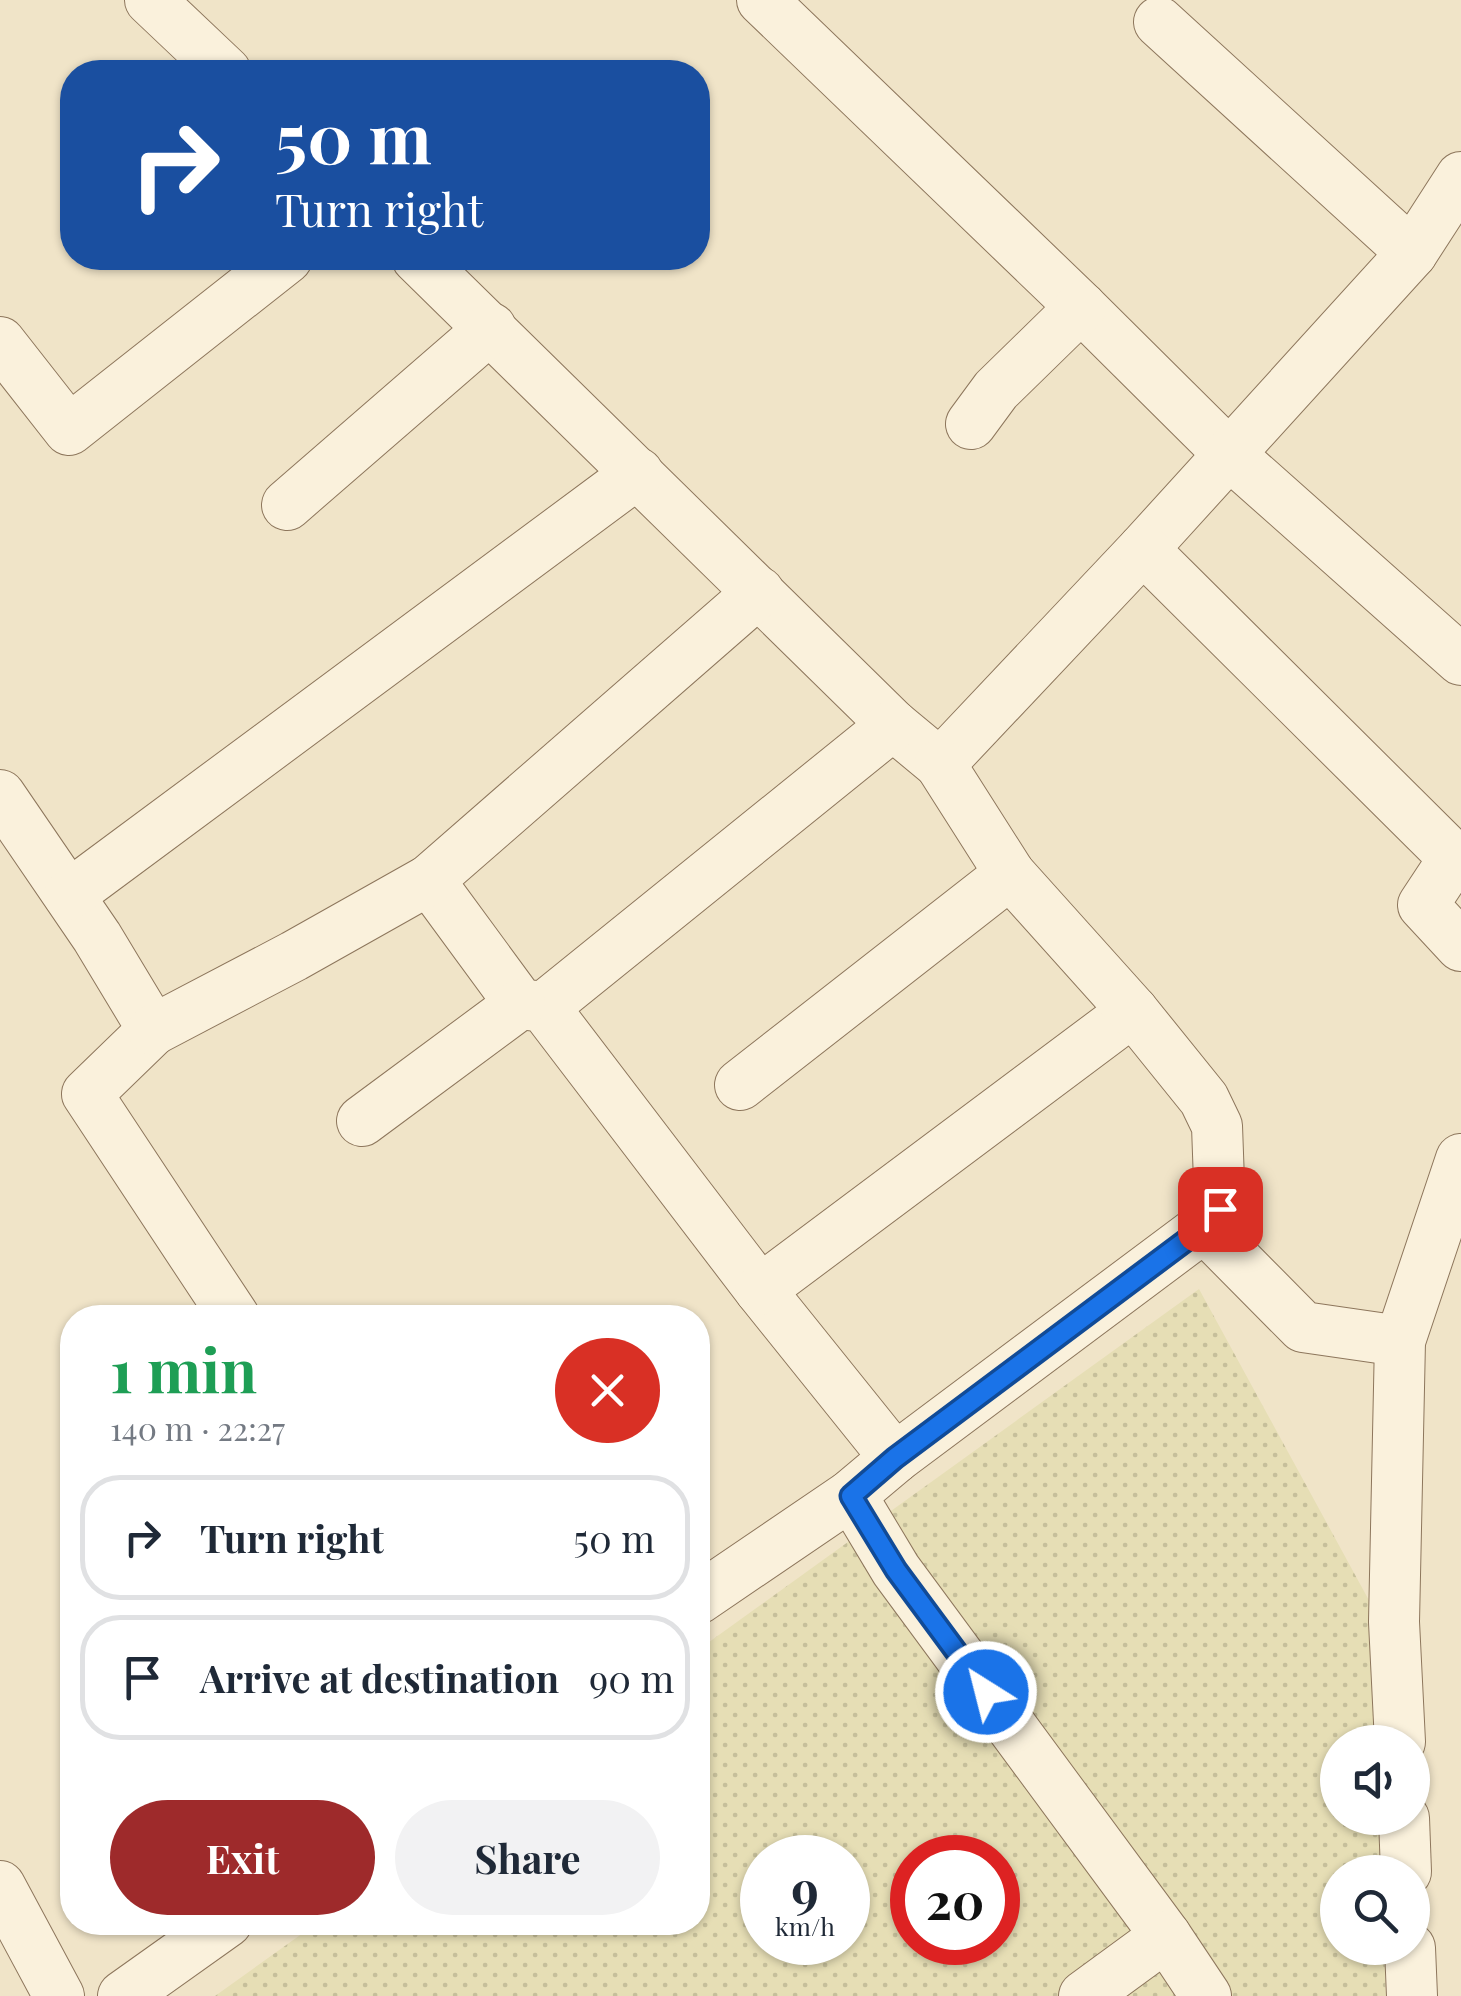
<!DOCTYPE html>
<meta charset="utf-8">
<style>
:root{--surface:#fff;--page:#f2f2f3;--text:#1f2937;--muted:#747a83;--line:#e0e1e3;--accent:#9e2a2b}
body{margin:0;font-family:"Playfair Display",serif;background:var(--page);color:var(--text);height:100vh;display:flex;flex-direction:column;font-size:38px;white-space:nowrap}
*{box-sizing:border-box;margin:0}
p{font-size:32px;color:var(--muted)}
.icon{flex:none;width:55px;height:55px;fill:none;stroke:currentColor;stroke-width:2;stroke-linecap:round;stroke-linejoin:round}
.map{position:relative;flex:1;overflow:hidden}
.drawer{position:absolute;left:60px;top:1305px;width:650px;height:630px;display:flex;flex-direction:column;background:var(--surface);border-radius:40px;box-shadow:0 2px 8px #0004}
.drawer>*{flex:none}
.banner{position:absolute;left:60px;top:60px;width:650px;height:210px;border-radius:40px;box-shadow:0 2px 8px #0004;background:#1a4fa0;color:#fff;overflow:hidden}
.fabs{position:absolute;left:1320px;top:1725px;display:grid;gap:20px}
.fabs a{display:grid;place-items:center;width:110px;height:110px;border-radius:50%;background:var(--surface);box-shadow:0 2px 8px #0004;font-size:50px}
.speed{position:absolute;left:740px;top:1835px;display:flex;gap:20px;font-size:50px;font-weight:700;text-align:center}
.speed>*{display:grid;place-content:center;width:130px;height:130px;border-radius:50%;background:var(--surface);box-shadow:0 2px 8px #0004;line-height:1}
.speed small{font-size:25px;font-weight:400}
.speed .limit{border:15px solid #d22;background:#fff;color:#111}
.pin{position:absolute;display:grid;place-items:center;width:85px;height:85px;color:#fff;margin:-42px;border-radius:20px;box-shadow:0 5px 15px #0006}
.me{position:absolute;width:110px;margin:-55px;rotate:324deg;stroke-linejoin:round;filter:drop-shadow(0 0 8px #0008)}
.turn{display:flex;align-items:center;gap:35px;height:210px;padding:0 50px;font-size:45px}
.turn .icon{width:130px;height:130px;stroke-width:2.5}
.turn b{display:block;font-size:70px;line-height:85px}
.round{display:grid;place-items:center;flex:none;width:105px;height:105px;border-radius:52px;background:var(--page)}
.head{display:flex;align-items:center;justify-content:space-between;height:170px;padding:0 50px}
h1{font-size:60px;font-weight:700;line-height:75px;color:#1e9e55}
.cta{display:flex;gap:20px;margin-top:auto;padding:20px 50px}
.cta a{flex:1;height:115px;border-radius:60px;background:var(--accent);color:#fff;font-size:40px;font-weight:700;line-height:115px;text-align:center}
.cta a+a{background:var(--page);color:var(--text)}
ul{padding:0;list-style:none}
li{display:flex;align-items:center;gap:30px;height:125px;margin:0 20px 15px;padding:0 30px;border:5px solid var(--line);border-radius:40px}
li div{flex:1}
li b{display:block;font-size:38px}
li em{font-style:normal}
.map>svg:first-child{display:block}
</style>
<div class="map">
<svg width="1461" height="1996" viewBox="0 0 1461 1996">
<defs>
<pattern id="farmland-dots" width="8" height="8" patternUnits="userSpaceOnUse" patternTransform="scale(2.5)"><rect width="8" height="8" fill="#e6deb5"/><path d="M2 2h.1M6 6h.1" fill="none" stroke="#c6bf9b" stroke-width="1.8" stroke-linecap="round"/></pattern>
</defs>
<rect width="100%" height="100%" fill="#f0e4c8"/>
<!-- farmland -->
<path fill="url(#farmland-dots)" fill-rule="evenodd" d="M1199,1289L1371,1604L1376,1742H1338V1818H1379L1381,1872H1338V1948H1384L1386,1996H215L317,1923L698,1922V1650ZM762,1858H848V1942H762ZM912,1858H998V1942H912Z"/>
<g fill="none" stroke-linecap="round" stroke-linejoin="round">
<defs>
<g id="minor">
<polyline points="150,0 226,72"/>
<polyline points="762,0 1081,307 1228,453 1461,660"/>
<polyline points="1159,22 1412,253"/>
<polyline points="417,258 893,725 940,764 1143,549 1412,253 1461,177"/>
<polyline points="0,342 69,430 287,258"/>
<polyline points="971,424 996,390 1081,307"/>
<polyline points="287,505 491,328"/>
<polyline points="1143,549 1454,858 1423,905 1461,946"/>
<polyline points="0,795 97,937 153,1030 87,1094 235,1318"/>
<polyline points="429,880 520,1004 544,1007 760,1290 895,1458"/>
<polyline points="69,895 638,473"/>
<polyline points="544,1007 893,725"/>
<polyline points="153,1030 294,956 429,880 759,592"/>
<polyline points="740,1085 1010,874"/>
<polyline points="362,1121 520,1004"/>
<polyline points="1204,1227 1303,1327 1400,1341"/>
<polyline points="760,1290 1133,1011"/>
<polyline points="851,1495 896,1570 1166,1936 1206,1996"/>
<polyline points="698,1599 851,1495 895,1458 1204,1227 1220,1209 1217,1126 1204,1099 1133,1011 1010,874 940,764"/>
<polyline points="1400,1742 1394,1622 1400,1341 1461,1159"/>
<polyline points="1404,1818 1406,1872"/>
<polyline points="0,1886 59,1996"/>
<polyline points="1410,1948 1412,1996"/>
<polyline points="123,1996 227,1922"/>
<polyline points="1084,1996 1166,1936"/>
</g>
</defs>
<!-- minor casing -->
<use href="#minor" stroke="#8d765c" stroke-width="52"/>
<!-- minor -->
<use href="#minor" stroke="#faf1dc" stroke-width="50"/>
</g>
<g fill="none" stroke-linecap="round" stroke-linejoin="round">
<defs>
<polyline id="route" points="986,1692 896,1570 851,1496 895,1458 1204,1227 1220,1209"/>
</defs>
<!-- route casing -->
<use href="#route" stroke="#114b97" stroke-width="25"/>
<!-- route -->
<use href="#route" stroke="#1a73e8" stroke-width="18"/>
</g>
</svg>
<div class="fabs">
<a><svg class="icon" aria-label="sound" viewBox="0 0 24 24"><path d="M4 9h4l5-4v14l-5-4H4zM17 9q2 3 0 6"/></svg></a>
<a><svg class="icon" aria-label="search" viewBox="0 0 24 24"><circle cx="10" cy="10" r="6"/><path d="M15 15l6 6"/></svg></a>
</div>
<div class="speed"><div>9<small>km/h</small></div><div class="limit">20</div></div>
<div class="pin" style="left:1220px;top:1209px;background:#d93025"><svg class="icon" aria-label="arrive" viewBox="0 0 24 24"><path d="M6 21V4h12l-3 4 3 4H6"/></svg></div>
<svg class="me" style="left:986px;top:1692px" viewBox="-20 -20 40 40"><circle r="17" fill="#1a73e8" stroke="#fff" stroke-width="3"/><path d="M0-11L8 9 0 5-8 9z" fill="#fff"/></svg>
<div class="banner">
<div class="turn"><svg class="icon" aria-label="right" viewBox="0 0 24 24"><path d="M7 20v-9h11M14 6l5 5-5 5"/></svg><div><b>50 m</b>Turn right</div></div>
</div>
<section class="drawer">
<div class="head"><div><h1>1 min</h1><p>140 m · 22:27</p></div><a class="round" style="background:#d93025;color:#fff"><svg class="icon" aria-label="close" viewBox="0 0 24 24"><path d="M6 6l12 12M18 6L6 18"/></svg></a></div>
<ul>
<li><svg class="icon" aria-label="right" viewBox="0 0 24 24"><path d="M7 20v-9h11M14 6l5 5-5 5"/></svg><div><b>Turn right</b></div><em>50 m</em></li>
<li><svg class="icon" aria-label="arrive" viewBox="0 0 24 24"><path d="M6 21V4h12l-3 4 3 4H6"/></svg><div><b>Arrive at destination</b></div><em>90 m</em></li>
</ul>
<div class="cta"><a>Exit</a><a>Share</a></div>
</section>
</div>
